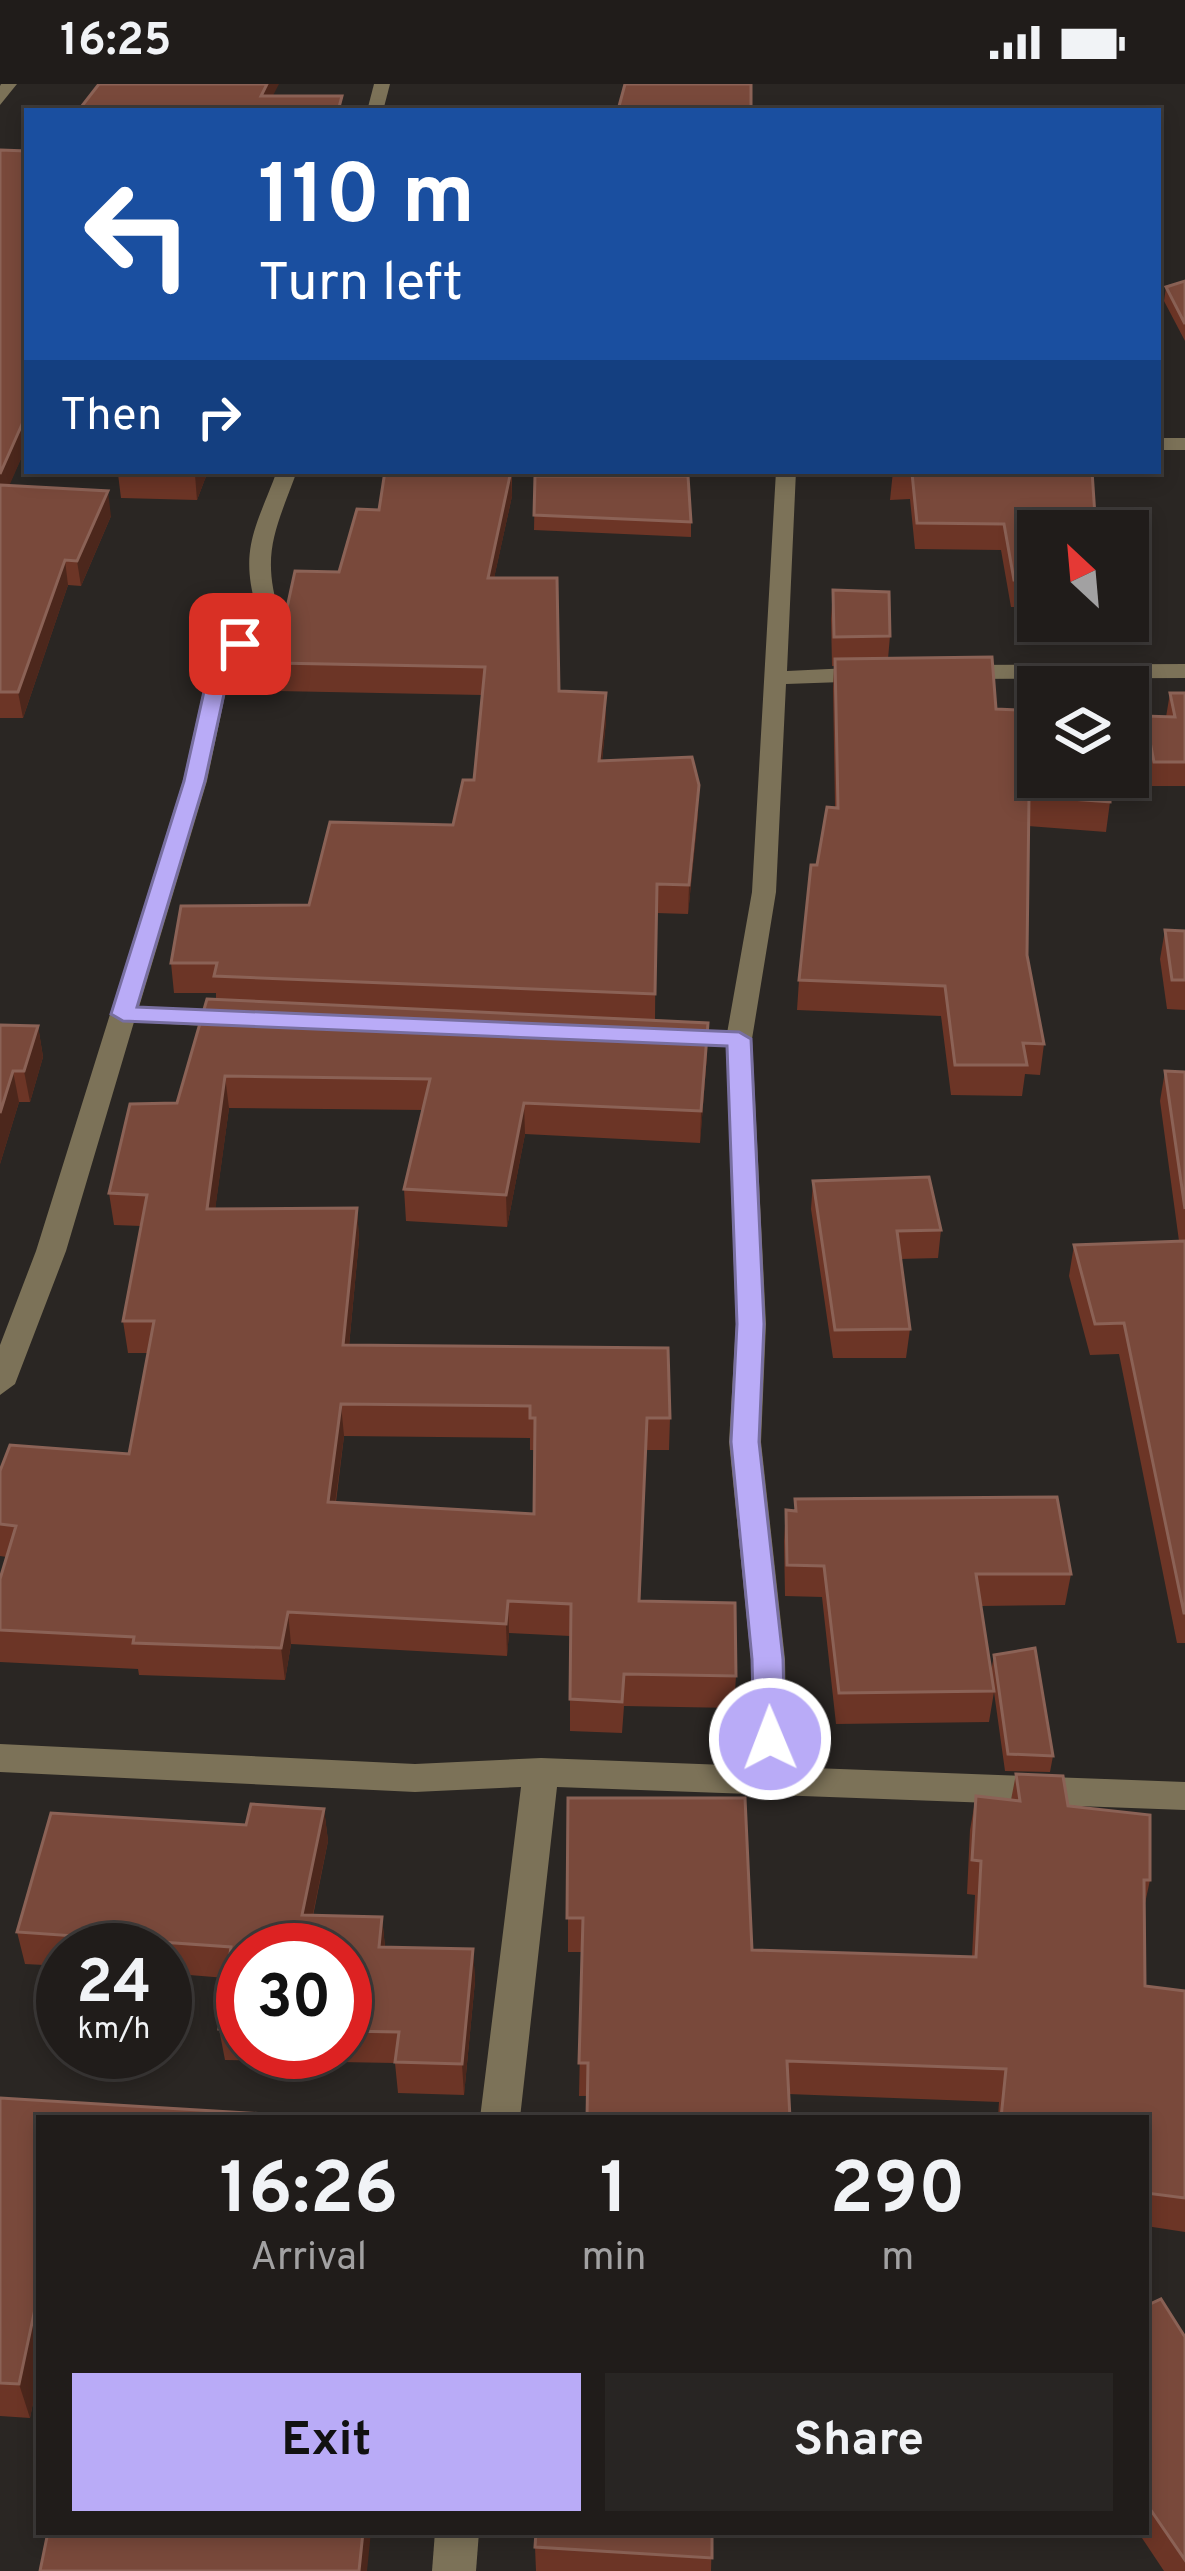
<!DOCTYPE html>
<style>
:root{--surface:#201c1a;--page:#282523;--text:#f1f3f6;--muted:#a2a1a2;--line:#3d3a39;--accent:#b9abf7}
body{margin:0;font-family:Overpass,sans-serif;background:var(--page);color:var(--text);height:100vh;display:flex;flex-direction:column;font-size:45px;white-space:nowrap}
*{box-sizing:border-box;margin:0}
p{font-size:39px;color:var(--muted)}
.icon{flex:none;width:66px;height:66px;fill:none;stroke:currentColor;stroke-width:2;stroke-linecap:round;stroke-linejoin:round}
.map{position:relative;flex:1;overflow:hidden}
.sheet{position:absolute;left:36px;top:2031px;width:1113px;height:420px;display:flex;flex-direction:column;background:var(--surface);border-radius:0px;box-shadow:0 6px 18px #0003,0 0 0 3px var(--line)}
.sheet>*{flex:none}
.guide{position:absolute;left:24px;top:24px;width:1137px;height:366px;border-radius:0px;box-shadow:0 6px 18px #0003,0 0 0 3px var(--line);background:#1a4fa0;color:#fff;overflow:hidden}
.needle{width:78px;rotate:334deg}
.fabs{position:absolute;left:1017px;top:426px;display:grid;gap:24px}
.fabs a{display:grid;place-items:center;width:132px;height:132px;border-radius:0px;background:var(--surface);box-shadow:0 6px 18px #0003,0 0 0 3px var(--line);font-size:60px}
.speed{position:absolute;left:36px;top:1839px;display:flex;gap:24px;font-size:60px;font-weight:700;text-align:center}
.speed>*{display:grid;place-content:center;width:156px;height:156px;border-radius:50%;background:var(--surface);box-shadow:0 6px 18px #0003,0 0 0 3px var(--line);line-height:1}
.speed small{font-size:30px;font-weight:400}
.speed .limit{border:18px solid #d22;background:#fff;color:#111}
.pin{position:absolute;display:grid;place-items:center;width:102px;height:102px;color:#fff;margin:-51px;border-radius:24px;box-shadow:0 6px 18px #0006}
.me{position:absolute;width:132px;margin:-66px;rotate:359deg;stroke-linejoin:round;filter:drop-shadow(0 0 9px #0008)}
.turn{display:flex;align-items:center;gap:42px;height:252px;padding:0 36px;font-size:54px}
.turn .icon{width:156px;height:156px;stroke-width:2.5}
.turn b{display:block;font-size:84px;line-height:102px}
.then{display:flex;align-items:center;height:114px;padding:0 36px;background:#0003;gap:24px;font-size:45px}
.eta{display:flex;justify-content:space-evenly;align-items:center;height:204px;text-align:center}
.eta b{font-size:72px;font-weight:700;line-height:84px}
.cta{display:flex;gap:24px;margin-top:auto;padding:24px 36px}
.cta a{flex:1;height:138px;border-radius:0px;background:var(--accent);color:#111;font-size:48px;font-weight:700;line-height:138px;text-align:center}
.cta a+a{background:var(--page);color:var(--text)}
.status{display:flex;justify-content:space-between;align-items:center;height:84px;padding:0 60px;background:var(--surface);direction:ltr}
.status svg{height:33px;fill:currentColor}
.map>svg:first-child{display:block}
</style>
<div class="status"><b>16:25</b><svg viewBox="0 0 49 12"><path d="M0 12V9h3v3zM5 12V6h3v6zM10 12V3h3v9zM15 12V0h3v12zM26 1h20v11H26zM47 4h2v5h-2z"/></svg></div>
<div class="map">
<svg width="1185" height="2487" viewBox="0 0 1185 2487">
<rect width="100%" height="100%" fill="#2a2623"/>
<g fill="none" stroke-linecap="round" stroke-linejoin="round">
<!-- minor -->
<g fill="#7c7258" fill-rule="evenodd">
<polygon points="1,0 17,0 0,21 0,2"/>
<polygon points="374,0 390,0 383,27 367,27"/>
<rect x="1158" y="354" width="27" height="12"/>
<path d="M277,387H297C275,447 260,471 281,534L232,578L207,697L139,923L243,928L256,936L243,944L134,938L66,1167L15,1300L0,1311V1261L36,1167L183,697L210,576L259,533C238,467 254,448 277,387Z"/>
<polygon points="776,387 796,387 787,587 871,583 882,590 871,597 786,600 776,808 752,955 766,1240 761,1358 785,1575 787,1683 1185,1698 1185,1726 557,1703 520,2034 480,2034 521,1703 415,1708 0,1688 0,1660 415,1680 541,1674 752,1682 751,1575 729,1358 736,1240 726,955 752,808"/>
<polygon points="1185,580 1185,594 955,595 944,588 955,581"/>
<polygon points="435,2448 479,2448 476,2487 432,2487"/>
</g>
</g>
<!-- wall -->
<g fill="#6c3526" fill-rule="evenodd">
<polygon points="0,66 27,67 27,361 9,401 111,432 81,502 68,501 23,634 0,634"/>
<polygon points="1185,197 1185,257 1164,217 1166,203"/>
<polygon points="208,387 197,416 121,414 118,390"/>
<path d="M512,387V412L494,494L559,607L606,609V637L602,677L698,730L688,830L656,829L655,937L707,970L700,1059L525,1050L507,1143L406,1137L404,1105L423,1026L229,1024L215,1125L357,1124L359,1156L349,1262L670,1334L669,1366H646L640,1517L736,1592L734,1624L624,1622L622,1649L570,1647V1552L509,1549L507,1572L291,1560L285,1596L139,1591L138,1585L0,1578V1495L7,1473L0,1472V1387L129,1370L148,1269H128L123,1237L141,1142L114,1141L109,1109L177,1019L216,915V909H174L171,879L309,821L453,741L474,696L482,611L277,607L275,579L339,488L379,426ZM344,1352L530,1354V1366H535L534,1430L336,1418Z"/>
<polygon points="893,387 1092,387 1038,447 1038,523 1011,523 1001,466 915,465 910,415 890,416"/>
<polygon points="535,392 691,438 691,453 534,446"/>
<polygon points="833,506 890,552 888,575 996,625 1110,718 1106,748 1028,742 1027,871 1044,960 1040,991 1025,990 1022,1012 951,1011 941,932 797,926 799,896 817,781 835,723 833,604 834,582 832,582 831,535"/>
<polygon points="1170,609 1185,609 1185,702 1150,702 1141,657 1145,632 1166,633"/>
<polygon points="1165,846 1185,847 1185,926 1167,925 1160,875"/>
<polygon points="0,941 38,942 43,973 30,1018 19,1018 0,1080"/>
<polygon points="1165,987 1185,988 1185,1559 1177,1559 1119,1270 1090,1271 1069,1192 1074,1161 1179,1157 1160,1017"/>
<polygon points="813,1097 941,1146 938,1174 900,1175 910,1245 906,1274 833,1274 811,1125"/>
<polygon points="795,1415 1071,1490 1065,1521 981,1522 991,1588 994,1571 1053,1672 1050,1688 1005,1687 994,1608 989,1638 836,1640 822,1513 785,1512 784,1457 786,1426 795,1426"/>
<polygon points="1016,1690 1068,1722 1150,1796 1144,1824 1145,1902 1185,1907 1185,2148 1146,2142 1146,2034 998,2034 999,2018 788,2010 579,2012 582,1868 568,1868 568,1714 752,1866 972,1873 975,1811 967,1810 970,1746 976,1712 1011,1716"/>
<path d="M324,1725L328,1757L313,1832L382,1833L385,1863L473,1865L475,1897L464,2011L398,2009L395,1979L225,1976L219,1945L226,1894L165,1889V1866H63V1882L25,1880L17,1848L246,1741ZM243,1866H345V1968H243Z"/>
<polygon points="0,2014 39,2034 39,2289 30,2334 0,2332"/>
<polygon points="1146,2222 1185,2253 1185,2487 1164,2487 1138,2448 1146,2448"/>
<polygon points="712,2448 711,2487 536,2487 535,2463"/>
</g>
<!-- shaded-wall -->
<g fill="#4c271c">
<polygon points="267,0 279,0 265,27 261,12"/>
<polygon points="27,329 27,361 0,423 0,390"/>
<polygon points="196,387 208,387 197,416 195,391"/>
<polygon points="511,387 512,412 488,522 488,494"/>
<polygon points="108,407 111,432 81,502 77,477"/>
<polygon points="65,476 68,501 23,634 18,608"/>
<polygon points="606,609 606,637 599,706 599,677"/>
<polygon points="699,701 698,730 688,830 689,801"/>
<polygon points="708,939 707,970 700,1059 701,1027"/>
<polygon points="38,942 43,973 30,1018 24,987"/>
<polygon points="13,987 19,1018 0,1080 0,1029"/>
<polygon points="225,992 229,1024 211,1156 207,1125"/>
<polygon points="524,1019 525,1050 507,1143 506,1111"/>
<polygon points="357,1124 359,1156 346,1293 343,1261"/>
<polygon points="341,1320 344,1352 331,1450 328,1418"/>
<polygon points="508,1517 509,1549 507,1572 506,1540"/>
<polygon points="288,1528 291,1560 285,1596 281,1564"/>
<polygon points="324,1725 328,1757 306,1863 302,1831"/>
<polygon points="382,1833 385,1864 379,1863"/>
<polygon points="473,1865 475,1897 464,2011 462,1980"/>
<polygon points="39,2206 39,2289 30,2334 19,2300"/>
<polygon points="363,2448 371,2448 367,2487 359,2487"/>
</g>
<!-- building -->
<g fill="#79493b" stroke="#8b6256" stroke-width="3" fill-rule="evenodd">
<polygon points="99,0 267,0 261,12 342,12 338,27 78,27"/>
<polygon points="625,0 751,0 751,27 596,27 596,26 618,26"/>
<polygon points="436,24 592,26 435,27"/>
<polygon points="0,66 27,67 27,329 0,390"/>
<polygon points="1185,197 1185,240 1166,203"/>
<polygon points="119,387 196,387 195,391 118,390"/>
<polygon points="385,387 511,387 488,494 557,494 559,607 606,609 599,677 692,673 699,701 689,801 657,800 655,910 214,892 217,879 171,879 181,822 309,821 330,738 453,741 463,696 474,696 485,583 275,579 295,487 339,488 357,425 379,426"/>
<polygon points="893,387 1092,387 1096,447 1038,447 1038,496 1014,496 1004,440 917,439 912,389 892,390"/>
<polygon points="535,392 688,392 691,438 534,431"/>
<polygon points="0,401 108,407 77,477 65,476 18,608 0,608"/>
<polygon points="833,506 889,508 890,552 834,553"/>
<polygon points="992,573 996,625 1038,627 1038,693 1110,693 1110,718 1029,712 1027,871 1044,960 1023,959 1027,981 955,981 945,902 799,896 811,781 817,781 827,723 838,724 835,575"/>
<polygon points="1170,609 1185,609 1185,678 1154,678 1145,632 1175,633"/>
<polygon points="1165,846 1185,847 1185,896 1172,896"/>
<path d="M207,915L708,939L701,1027L524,1019L506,1111L404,1105L430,995L225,992L207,1125L357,1124L343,1261L668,1264L670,1334H647L639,1517L735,1519L736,1592L624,1590L622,1618L570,1615L571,1520L508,1517L506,1540L288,1528L281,1564L133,1559L134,1553L0,1546V1495L16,1442L0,1440V1387L10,1361L129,1370L154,1237H123L147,1111L109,1109L130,1020L177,1019ZM341,1320L530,1322V1334H535L534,1430L328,1418Z"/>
<polygon points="0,941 38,942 24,987 13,987 0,1029"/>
<polygon points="1165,987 1185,988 1185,1125"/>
<polygon points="929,1093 941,1146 897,1147 910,1245 835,1246 813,1097"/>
<polygon points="1185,1157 1185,1529 1184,1529 1124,1239 1095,1240 1074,1161"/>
<polygon points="1057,1413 1071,1490 976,1490 994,1607 839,1609 824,1482 787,1481 786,1426 796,1427 795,1415"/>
<polygon points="1035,1564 1053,1672 1008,1670 994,1571"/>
<polygon points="1016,1690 1063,1692 1068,1722 1150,1731 1150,1796 1144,1796 1145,1902 1185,1907 1185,2114 1146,2109 1146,2034 1001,2034 1006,1985 787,1977 790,2034 587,2034 588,1979 579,1979 583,1834 567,1834 568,1714 745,1714 752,1866 976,1873 981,1777 972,1776 976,1712 1020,1717"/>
<polygon points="251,1720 324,1725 302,1831 382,1833 379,1863 473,1865 462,1980 395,1978 399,1948 345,1947 345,1866 243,1866 243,1945 219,1945 231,1863 17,1848 51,1729 246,1741"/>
<polygon points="0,2014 332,2034 39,2034 39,2206 19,2300 0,2299"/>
<polygon points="1161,2215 1185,2253 1185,2476 1146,2419 1146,2222"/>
<polygon points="48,2448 363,2448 359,2487 40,2487"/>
<polygon points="536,2448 712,2448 712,2474 535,2463"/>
</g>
<!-- route -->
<polygon fill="#b9abf7" stroke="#786fa1" stroke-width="3" points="240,554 250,560 231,578 205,697 137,923 739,948 751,955 764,1240 759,1358 783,1575 785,1655 781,1664 758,1664 754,1655 752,1575 731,1358 737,1240 727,962 123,937 111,930 184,697 211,576"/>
</svg>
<div class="fabs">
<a><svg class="needle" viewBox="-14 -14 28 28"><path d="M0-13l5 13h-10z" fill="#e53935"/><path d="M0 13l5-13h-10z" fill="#a2a1a2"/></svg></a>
<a><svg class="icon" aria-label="layers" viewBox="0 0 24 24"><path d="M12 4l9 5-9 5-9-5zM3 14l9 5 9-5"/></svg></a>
</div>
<div class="speed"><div>24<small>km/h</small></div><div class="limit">30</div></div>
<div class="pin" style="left:240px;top:560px;background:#d93025"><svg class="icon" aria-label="arrive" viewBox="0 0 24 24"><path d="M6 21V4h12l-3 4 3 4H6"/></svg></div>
<svg class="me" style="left:770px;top:1655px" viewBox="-20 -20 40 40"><circle r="17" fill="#b9abf7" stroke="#fff" stroke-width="3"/><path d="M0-11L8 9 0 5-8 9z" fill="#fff"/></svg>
<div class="guide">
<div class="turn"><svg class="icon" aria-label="left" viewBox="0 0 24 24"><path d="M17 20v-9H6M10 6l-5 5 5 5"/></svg><div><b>110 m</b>Turn left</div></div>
<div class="then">Then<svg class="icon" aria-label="right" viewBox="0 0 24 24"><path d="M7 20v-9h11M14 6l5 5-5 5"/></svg></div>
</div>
<section class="sheet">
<div class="eta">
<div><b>16:26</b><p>Arrival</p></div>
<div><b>1</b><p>min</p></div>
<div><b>290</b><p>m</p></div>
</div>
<div class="cta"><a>Exit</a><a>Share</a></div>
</section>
</div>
